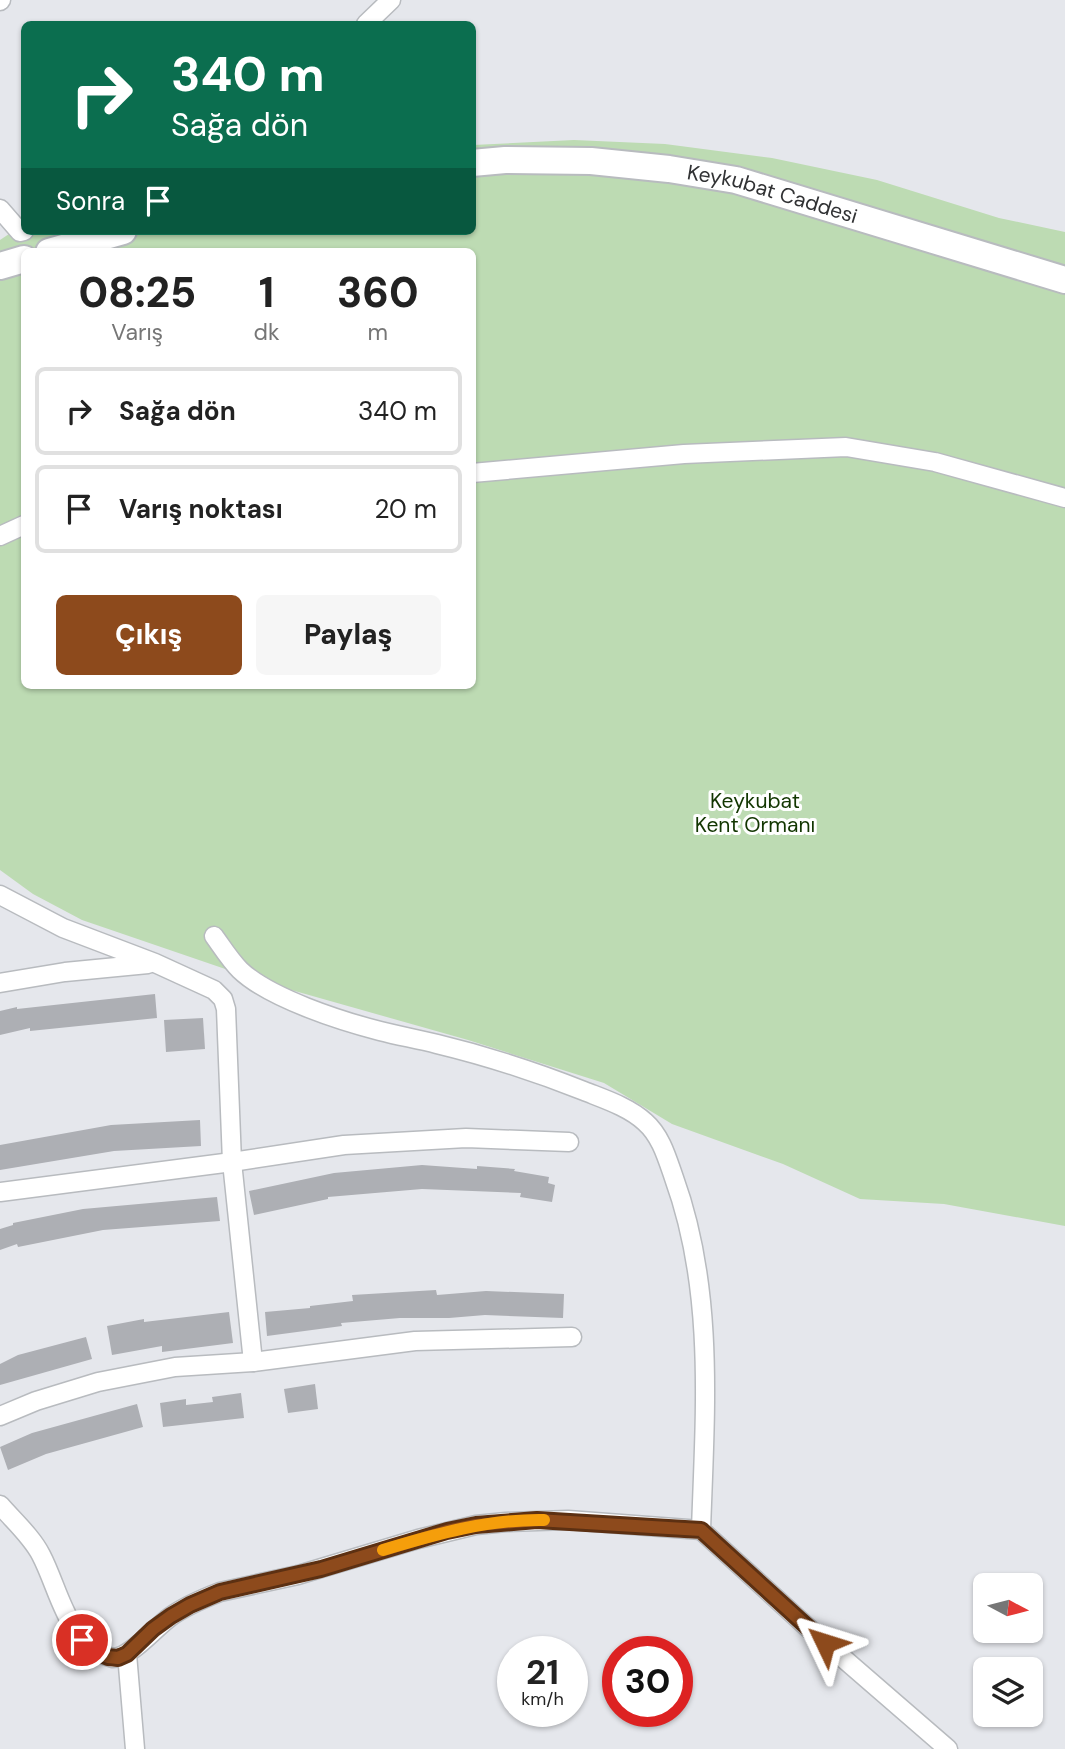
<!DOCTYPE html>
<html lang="tr">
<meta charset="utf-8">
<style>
:root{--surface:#fff;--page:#f6f6f6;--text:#222;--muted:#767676;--line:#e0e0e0;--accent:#8d4a1c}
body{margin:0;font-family:"DM Sans",sans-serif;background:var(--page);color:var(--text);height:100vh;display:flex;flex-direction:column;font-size:26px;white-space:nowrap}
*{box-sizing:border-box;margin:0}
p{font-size:23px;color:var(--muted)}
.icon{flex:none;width:38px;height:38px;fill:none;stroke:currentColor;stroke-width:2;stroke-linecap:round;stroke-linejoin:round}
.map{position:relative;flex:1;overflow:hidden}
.details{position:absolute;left:21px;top:248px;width:455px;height:441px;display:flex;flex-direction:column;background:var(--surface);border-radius:10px;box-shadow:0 2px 5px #0004}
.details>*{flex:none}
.banner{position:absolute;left:21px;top:21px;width:455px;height:214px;border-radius:10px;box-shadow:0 2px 5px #0004;background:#0b6e4f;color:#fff;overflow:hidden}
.needle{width:46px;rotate:97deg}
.buttons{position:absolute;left:973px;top:1573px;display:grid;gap:14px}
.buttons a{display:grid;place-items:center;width:70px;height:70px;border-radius:10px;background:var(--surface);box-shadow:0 2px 5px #0004;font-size:35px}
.speed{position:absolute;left:497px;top:1636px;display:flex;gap:14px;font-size:35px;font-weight:700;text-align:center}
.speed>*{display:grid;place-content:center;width:91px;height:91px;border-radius:50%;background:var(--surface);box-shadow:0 2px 5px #0004;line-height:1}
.speed small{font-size:18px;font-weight:400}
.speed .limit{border:10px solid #d22;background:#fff;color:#111}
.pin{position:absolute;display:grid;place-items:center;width:60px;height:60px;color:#fff;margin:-30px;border:4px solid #fff;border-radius:50%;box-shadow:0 2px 7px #0007}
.me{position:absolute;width:77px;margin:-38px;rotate:311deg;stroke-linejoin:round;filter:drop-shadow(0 0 5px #0008)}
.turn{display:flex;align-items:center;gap:24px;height:147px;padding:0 35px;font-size:32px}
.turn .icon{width:91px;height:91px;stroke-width:2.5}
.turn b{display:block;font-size:49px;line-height:60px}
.then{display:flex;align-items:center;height:66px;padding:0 35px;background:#0003;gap:14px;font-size:26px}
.eta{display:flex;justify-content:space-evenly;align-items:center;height:119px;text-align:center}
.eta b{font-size:42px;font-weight:800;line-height:49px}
.cta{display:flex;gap:14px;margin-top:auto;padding:14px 35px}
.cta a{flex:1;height:80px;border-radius:10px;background:var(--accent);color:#fff;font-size:28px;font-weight:800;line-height:80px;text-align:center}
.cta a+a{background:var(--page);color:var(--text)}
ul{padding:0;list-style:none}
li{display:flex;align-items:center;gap:21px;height:88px;margin:0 14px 10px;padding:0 21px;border:4px solid var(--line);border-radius:10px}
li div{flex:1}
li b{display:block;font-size:26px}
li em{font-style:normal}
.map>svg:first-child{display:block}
</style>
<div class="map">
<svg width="1065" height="1749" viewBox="0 0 1065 1749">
<rect width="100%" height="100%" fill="#e5e7ec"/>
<!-- green -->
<path fill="#bddbb3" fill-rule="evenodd" d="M574,140L665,144L772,158L877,180L999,218L1065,232V1226L944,1204L860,1199L783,1164L672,1124L604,1083L468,1040L263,982L82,920L33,894L0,870V240L24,224V231H472L473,145ZM24,252H472V686H24Z"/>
<!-- building -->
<g fill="#adafb4">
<polygon points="155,994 157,1018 30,1031 30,1028 0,1035 0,1011 17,1007 17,1009"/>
<polygon points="203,1018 205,1049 166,1052 164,1020"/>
<polygon points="200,1120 201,1146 114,1151 0,1170 0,1145 111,1125"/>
<polygon points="422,1165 477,1169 477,1166 515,1169 514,1171 549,1177 548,1183 555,1185 552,1202 520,1197 521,1193 422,1189 328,1197 328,1199 254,1215 249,1191 334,1173"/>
<polygon points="217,1197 220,1221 103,1230 18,1247 17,1244 0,1250 0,1229 13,1225 13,1223 83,1209"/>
<polygon points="436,1290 437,1295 486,1291 564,1294 563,1318 485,1315 449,1318 400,1318 341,1323 342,1326 267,1336 265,1312 310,1308 310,1306 353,1301 352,1295"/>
<polygon points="229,1312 233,1343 162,1352 162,1346 112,1355 107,1326 144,1319 144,1322"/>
<polygon points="86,1337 92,1359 0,1385 0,1364 18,1355"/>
<polygon points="315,1384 318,1409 288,1413 284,1389"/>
<polygon points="241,1393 244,1418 163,1427 160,1403 186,1399 186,1405 213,1402 212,1397"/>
<polygon points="137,1404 143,1427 46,1454 8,1470 0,1447 32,1433"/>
</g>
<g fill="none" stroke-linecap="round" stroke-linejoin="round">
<defs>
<g id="street">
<polyline points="0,1 1,0"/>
<polyline points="366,24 391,0"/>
<polyline points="0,209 20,232 24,231"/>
<polyline points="472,473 684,454 846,447 935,462 1065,498"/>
<polyline points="0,536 24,525"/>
<polyline points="0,895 63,928 155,963 214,990 223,999 226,1009 232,1162 253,1362"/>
<path d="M214,936C222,947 230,960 240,970C269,998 341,1021 380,1031C399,1036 418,1039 437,1044C487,1056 536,1072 584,1091C604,1099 629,1107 645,1122C661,1136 667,1158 674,1178C715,1291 705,1412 701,1530L806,1626L948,1749"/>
<polyline points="0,983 65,972 148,964"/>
<polyline points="0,1192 232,1162 344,1145 466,1138 569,1142"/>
<polyline points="0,1416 36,1401 98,1382 175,1367 253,1362 415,1341 572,1337"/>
<path d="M0,1505C13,1520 32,1537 41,1555C60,1591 67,1646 113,1658C130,1658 155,1628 170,1617C185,1606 202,1599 220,1592L298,1575L418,1539L476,1525L506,1522L568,1520L701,1530"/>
<polyline points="127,1654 135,1749"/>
</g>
<g id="secondary">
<path id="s1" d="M472,163L505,160L591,161L669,169L736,180L1065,280"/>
<polyline points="49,252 123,231"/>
<polyline points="0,266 24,259"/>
</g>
</defs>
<!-- street casing -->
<use href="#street" stroke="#b8bbbf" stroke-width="21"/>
<!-- secondary casing -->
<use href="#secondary" stroke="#b8bbbf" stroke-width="30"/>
<!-- street -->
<use href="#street" stroke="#fff" stroke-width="18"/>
<!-- secondary -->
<use href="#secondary" stroke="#fff" stroke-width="26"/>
</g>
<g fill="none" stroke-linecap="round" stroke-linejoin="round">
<defs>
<polyline id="route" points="82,1640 96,1652 108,1657 118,1658 127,1654 153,1629 171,1616 190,1605 220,1592 321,1569 447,1531 476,1525 537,1520 701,1530 825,1643"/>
</defs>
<!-- route casing -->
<use href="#route" stroke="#5c3012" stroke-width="18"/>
<!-- route -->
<use href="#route" stroke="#8d4a1c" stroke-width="12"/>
<!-- slow -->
<path stroke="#f59e0b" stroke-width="12" d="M383,1550C436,1534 488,1519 544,1520"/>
</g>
<g text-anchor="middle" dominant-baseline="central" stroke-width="6" stroke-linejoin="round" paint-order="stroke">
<!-- street labels -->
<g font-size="21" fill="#313234" stroke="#fff">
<text stroke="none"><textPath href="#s1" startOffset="304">Keykubat Caddesi</textPath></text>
</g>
<!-- park labels -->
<g font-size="21" fill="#123601" stroke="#fff">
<text x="755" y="801">Keykubat<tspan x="755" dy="24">Kent Ormanı</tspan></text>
</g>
</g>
</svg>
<div class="buttons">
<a><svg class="needle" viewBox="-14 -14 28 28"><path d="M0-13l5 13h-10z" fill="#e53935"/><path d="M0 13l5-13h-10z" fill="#767676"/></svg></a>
<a><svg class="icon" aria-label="layers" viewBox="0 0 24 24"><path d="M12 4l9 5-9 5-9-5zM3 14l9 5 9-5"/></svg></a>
</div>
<div class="speed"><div>21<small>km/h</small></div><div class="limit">30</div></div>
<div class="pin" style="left:82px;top:1640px;background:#d93025"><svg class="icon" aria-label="arrive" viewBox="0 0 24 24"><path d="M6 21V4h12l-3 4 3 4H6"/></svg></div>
<svg class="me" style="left:825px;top:1643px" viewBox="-20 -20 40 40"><path d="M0-17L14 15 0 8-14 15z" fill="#8d4a1c" stroke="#fff" stroke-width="4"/></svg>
<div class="banner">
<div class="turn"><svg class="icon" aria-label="right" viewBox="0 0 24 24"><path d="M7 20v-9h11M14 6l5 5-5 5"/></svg><div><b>340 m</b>Sağa dön</div></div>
<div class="then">Sonra<svg class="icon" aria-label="arrive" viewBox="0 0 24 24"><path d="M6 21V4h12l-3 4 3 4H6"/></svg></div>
</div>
<section class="details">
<div class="eta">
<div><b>08:25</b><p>Varış</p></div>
<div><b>1</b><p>dk</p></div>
<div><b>360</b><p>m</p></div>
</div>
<ul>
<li><svg class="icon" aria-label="right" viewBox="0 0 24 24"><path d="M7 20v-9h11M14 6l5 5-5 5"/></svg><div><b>Sağa dön</b></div><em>340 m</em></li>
<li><svg class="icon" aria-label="arrive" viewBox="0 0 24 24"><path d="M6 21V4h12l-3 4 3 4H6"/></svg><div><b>Varış noktası</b></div><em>20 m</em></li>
</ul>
<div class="cta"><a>Çıkış</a><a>Paylaş</a></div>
</section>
</div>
